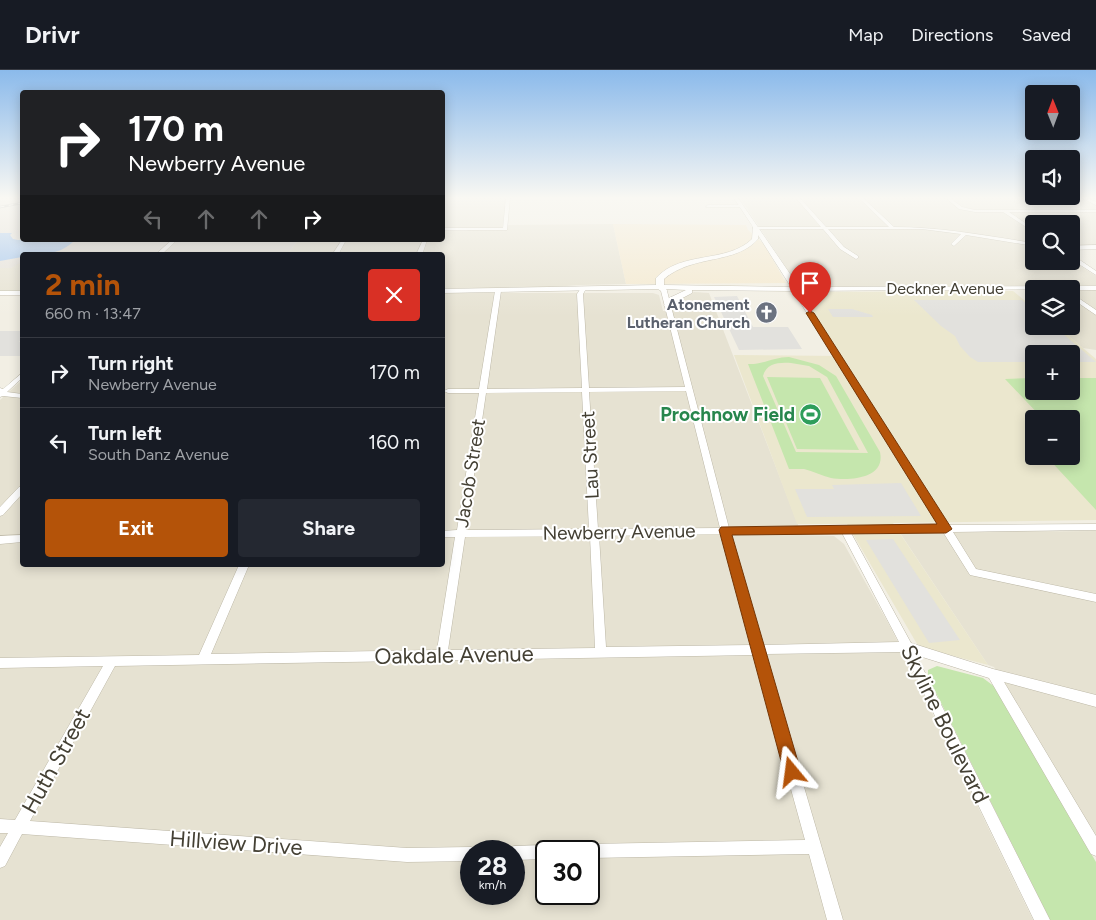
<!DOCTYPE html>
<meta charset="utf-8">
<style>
:root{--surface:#171b24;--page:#242831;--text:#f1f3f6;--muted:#9ea1a6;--line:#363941;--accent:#b45309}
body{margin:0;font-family:Figtree,sans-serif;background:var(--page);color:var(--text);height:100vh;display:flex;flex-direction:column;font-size:19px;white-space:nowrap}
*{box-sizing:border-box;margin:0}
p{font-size:16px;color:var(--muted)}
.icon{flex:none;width:28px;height:28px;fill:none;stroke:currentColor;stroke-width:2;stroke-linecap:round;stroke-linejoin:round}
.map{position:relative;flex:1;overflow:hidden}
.side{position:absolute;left:20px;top:182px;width:425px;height:315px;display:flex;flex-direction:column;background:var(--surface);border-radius:5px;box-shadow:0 2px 12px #0003}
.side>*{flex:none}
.hud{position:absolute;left:20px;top:20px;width:425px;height:152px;border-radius:5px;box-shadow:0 2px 12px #0003;background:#202124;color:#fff;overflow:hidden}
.needle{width:32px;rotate:359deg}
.fabs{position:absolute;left:1025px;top:15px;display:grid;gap:10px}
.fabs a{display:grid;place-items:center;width:55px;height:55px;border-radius:5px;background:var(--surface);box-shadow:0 2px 12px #0003;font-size:25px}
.speed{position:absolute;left:460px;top:770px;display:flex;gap:10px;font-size:25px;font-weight:700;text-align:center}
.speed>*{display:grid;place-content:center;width:65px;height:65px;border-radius:50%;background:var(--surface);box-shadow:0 2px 12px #0003;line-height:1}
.speed small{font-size:12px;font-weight:400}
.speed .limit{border:2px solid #111;border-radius:8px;background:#fff;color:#111}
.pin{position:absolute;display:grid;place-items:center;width:42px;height:42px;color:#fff;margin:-51px -21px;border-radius:50% 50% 50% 0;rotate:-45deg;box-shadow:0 0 5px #0007}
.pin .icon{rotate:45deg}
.me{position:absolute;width:55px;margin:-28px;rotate:344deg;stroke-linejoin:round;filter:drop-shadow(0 0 4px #0008)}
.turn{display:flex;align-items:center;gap:18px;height:105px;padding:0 25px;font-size:22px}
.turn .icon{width:65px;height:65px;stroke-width:2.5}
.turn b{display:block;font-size:35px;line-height:42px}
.lanes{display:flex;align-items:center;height:48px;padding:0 25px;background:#0003;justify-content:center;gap:25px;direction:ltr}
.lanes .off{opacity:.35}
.round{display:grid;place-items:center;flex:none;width:52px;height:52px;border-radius:5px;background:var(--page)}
.headline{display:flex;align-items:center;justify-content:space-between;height:85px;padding:0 25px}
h1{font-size:30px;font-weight:700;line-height:38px;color:var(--accent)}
.button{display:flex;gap:10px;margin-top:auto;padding:10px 25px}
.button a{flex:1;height:58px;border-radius:5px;background:var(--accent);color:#fff;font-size:20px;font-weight:700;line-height:58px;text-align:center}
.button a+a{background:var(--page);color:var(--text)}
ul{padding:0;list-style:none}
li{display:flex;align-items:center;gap:15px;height:70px;padding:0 25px;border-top:1px solid var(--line)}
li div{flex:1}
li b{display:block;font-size:19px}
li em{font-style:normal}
header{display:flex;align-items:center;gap:30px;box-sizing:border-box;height:70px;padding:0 25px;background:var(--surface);border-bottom:1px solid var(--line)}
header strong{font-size:24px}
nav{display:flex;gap:28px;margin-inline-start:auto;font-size:18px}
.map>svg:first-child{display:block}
</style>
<header>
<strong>Drivr</strong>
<nav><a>Map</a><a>Directions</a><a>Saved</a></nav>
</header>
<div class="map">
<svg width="1096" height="850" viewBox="0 0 1096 850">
<rect width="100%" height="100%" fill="#f2efe4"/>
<!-- residential -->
<g fill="#e6e2d2" fill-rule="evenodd">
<polygon points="443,128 508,128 506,155 613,154 626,214 580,215 498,221 443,218 442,185 287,185 298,170 442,170 443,161 467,161 468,160 443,159"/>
<polygon points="740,128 1096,128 1096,175 1071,176 1071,154 1034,154 1034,191 1071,191 1071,190 1096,206 1096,215 801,217 797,214"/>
<polygon points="19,192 22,192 22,221 0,221 0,198 11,198"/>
<polygon points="1096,220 1096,280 1083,278 1057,256 1071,256 1071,221"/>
<path d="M694,222L709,223L802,465L834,466L844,474L892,560L1033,850H0V330L22,310V495H442L443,223H653L659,225L663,241H674L673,233ZM471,781H514V824H471ZM546,781H589V824H546Z"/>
<polygon points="1096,461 1096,769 994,597 988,595 900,463"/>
</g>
<!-- commercial -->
<polygon fill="#f4e9cf" points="613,154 746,155 748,160 764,174 786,213 626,214"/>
<!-- industrial -->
<polygon fill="#e4e0d9" points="0,128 22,128 22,170 298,170 287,185 22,185 22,192 11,198 0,198"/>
<!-- education -->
<path fill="#ebe7ce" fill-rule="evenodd" d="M1013,221L1034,238V256H1057L1096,289V450L893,453L988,595L927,579L917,574L847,454H797L734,285L842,286L802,225L805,222ZM1034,284H1071V321H1034ZM1034,349H1071V386H1034Z"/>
<!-- green -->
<g fill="#c5e6ad" fill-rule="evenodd">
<path d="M789,287L819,295L836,306L880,382C886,409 849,411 831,408C822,406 813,401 804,399C799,399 794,399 789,399L748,294C762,295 774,287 789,287ZM791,293L809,296L827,307L868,383L796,382L763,306C766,293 780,292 791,293Z"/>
<polygon points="767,307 820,308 859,380 797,379"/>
<polygon points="1034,308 1034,321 1071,321 1071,308 1096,308 1096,440 1046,386 1071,386 1071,349 1043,349 1005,309"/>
<polygon points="937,596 983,608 995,617 1096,792 1096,850 1050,850 928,607 928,600"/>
</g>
<!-- parking -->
<g fill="#e2e1dd">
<polygon points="737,226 753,257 788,257 802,279 739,280 714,227"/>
<polygon points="914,230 1022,230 1034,240 1034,256 1054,256 1096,292 1071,292 1071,284 1034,284 1034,292 978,292 970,287 960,276 955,266 941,256"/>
<polygon points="828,239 852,239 872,245 873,247 833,247"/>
<polygon points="0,261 22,261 22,269 19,272 22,272 22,286 0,286"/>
<polygon points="901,413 921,446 807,447 795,419 834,419 832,415"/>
<polygon points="893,469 960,570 929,573 866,470"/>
</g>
<!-- water -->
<path fill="#a0c4ef" d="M0,163H12L10,165L13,169L18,170H75C60,185 43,185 22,185V187L0,191Z"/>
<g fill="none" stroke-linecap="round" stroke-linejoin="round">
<defs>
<g id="minor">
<polygon points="506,128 510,128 507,160 442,160 442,158 503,158"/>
<path d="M796,128H800L826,157H889L859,128H863L894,157C942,157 987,166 1034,173V176L966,165L954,176L951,174L961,164L922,159H828L844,177L858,186V188L856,189L840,179L823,159H753V157H821Z"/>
<polygon points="946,128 950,128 962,137 975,140 1096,140 1096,142 1009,142 1034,159 1034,162 1003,142 975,142 959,139"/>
<polygon points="1082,128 1086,128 1096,132 1096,135"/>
<polygon points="708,135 742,135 744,136 742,137 706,137"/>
<polygon points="172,170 177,170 161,185 155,185"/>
<polygon points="342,170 346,170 338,185 332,185"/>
<polygon points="423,170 427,170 422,185 416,185"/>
<polygon points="1096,175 1096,179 1071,180 1071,176"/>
<polygon points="1071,184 1096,201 1096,205 1071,189"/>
<path d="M583,217L586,219L583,224L589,318L685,317L661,221L664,219L667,221L729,458L939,455L792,219L795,217L798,219L948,455L1096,454V460L953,462L976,499L1096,524V532L970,505L943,462L851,463L911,573L993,599L1096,625V637L1004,612L1096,766V786L1091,784L989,608L916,585L1050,850H1034L904,582L765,584L843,850H827L809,784L589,788V781H582L584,776L589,774L805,770L754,585L115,596L30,751L407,778L471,777L476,779L477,781H471V791L407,792L22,764L5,796L0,798V777L8,763H0V749L15,750L103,596L0,598V588L199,585L239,495H249L211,584L437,580L455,467H442V461L457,460L479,323H448L444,321L448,319H479L495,221L498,219L501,221L487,319L582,318L577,224L581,218ZM686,321L720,458L598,459L589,322ZM582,322L589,459L466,460L486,323ZM842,463L899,572L763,575L731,464ZM721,464L752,575L606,577L599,466ZM590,466L595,578L448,580L465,467Z"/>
<polygon points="1071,223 1096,240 1096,245 1071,228"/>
<polygon points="22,303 22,308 7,322 22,324 22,328 3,326 0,327 0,318 3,319"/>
<polygon points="22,416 22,424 3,445 0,446 0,437 19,417"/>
<polygon points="22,465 22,472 0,474 0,466"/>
<polygon points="546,775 551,777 553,781 546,781 546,789 514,790 514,781 508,781 509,778 514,776"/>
</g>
<g id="tertiary">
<path d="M734,128H738L799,217L1096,216V220H1071V219L795,221L692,220V223L675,232L671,238H668L664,236L669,228L686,220L666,219L668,221L664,223L658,219L442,223V219L656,215V208C682,180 726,194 752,169L753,157ZM758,165L791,217L664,215V209C693,184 736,195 758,169Z"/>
<rect x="0" y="221" width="22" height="4"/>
</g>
</defs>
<!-- minor casing -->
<use href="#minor" stroke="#bdb8a7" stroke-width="1"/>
<!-- tertiary casing -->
<use href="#tertiary" stroke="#bdb8a7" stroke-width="1"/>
<!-- minor -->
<use href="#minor" fill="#fff" fill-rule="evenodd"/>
<!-- tertiary -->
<use href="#tertiary" fill="#fff" fill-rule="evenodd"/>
<defs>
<polyline id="rail" points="0,137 22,133"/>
</defs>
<!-- rail casing -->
<use href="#rail" stroke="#949494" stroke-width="2.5"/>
<!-- rail -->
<use href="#rail" stroke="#fff" stroke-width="1" stroke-dasharray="4.5" stroke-linecap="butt"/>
</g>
<!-- sky -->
<linearGradient id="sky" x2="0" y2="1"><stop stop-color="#8bbaeb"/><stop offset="0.52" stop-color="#f9f8f3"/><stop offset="1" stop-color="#f9f8f3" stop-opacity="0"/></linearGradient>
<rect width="1096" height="246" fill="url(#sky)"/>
<!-- route -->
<polygon fill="#b45309" stroke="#753606" points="810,241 814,243 952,459 946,463 732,465 801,702 798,708 792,710 787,708 784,702 719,460 721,457 937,454 806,243"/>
<!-- icons -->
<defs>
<symbol id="church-disc" viewBox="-11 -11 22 22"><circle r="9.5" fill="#6b7280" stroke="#fff"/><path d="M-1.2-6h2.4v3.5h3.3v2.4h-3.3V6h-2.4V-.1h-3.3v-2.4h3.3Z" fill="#fff"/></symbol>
<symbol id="stadium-disc" viewBox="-11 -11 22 22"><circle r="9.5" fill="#2e9e5b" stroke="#fff"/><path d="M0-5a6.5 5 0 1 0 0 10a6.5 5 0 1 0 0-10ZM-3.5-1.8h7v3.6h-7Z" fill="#fff"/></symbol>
</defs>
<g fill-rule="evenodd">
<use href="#church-disc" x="754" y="230" width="25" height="25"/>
<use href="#stadium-disc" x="798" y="332" width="25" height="25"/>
</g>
<g text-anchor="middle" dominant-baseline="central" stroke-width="4" stroke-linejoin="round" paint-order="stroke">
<!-- far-street labels -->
<g font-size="16" fill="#444034" stroke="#fff">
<text x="945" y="218">Deckner Avenue</text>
</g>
<!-- far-worship labels -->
<g font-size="16" font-weight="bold" fill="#5b616d" stroke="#fff" text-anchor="end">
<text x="750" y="234">Atonement<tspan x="750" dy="18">Lutheran Church</tspan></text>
</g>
<!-- leisure labels -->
<g font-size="19" font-weight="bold" fill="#27864d" stroke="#fff" text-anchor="end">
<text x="795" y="344">Prochnow Field</text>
</g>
<!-- street labels -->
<g font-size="19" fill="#444034" stroke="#fff">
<text transform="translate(590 385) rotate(-93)">Lau Street</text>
<text transform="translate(470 403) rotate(-81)">Jacob Street</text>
<text transform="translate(619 462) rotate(-1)">Newberry Avenue</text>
</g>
<!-- near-street labels -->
<g font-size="22" fill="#444034" stroke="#fff">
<text transform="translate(454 585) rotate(-1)">Oakdale Avenue</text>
<text transform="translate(945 654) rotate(64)">Skyline Boulevard</text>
<text transform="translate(56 691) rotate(-61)">Huth Street</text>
<text transform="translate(236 773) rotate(4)">Hillview Drive</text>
</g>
</g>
</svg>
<div class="fabs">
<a><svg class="needle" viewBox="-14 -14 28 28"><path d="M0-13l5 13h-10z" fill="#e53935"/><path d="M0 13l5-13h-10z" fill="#9ea1a6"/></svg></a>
<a><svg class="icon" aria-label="sound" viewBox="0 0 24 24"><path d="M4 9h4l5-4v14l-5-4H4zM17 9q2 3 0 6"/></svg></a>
<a><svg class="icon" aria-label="search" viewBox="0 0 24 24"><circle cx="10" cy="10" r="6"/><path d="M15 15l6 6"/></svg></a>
<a><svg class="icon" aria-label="layers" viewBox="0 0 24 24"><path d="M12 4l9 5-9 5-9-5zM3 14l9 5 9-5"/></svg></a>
<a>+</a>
<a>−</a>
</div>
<div class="speed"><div>28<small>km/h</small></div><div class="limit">30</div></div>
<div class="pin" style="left:810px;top:243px;background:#d93025"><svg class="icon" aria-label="arrive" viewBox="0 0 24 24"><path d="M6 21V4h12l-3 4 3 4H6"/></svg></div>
<svg class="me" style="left:792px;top:702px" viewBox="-20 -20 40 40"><path d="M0-17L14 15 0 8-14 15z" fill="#b45309" stroke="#fff" stroke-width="4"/></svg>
<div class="hud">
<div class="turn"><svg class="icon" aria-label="right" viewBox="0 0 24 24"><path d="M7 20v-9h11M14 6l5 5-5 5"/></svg><div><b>170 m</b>Newberry Avenue</div></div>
<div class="lanes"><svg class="icon off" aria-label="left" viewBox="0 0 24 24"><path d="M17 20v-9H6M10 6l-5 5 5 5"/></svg><svg class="icon off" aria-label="ahead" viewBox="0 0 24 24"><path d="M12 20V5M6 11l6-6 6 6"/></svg><svg class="icon off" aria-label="ahead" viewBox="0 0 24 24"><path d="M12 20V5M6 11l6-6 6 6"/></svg><svg class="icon" aria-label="right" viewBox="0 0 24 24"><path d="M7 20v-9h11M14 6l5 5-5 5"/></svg></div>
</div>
<section class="side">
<div class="headline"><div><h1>2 min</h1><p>660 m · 13:47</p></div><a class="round" style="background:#d93025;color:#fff"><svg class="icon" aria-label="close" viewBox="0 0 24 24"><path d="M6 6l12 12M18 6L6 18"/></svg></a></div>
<ul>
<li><svg class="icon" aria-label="right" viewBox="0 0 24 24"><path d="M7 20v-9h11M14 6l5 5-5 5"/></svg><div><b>Turn right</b><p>Newberry Avenue</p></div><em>170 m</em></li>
<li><svg class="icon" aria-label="left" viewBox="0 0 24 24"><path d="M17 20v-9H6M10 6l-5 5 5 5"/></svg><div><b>Turn left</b><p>South Danz Avenue</p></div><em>160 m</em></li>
</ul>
<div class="button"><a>Exit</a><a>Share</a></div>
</section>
</div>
